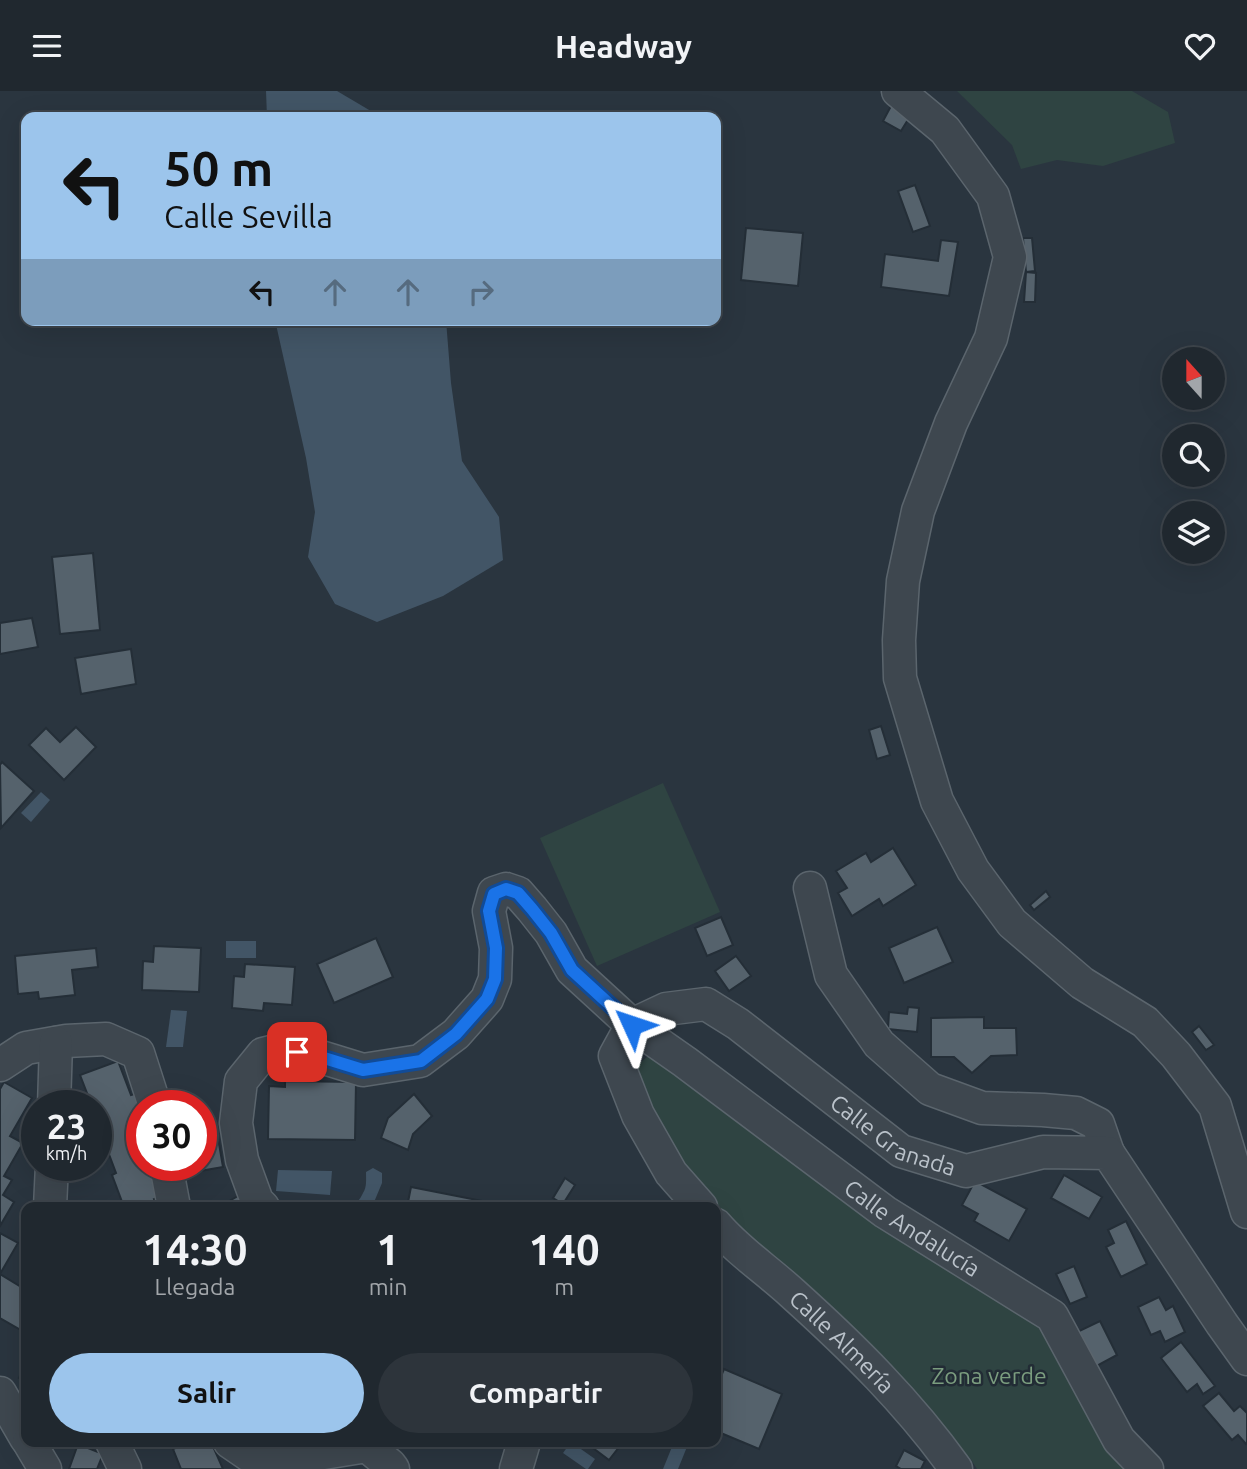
<!DOCTYPE html>
<html lang="es">
<meta charset="utf-8">
<style>
:root{--surface:#20282f;--page:#2d343b;--text:#f1f3f6;--muted:#a2a6aa;--line:#3d444b;--accent:#9cc5ec}
body{margin:0;font-family:Ubuntu,sans-serif;background:var(--page);color:var(--text);height:100vh;display:flex;flex-direction:column;font-size:26px;white-space:nowrap}
*{box-sizing:border-box;margin:0}
p{font-size:23px;color:var(--muted)}
.icon{flex:none;width:38px;height:38px;fill:none;stroke:currentColor;stroke-width:2;stroke-linecap:round;stroke-linejoin:round}
.map{position:relative;flex:1;overflow:hidden}
.details{position:absolute;left:21px;top:1111px;width:700px;height:245px;display:flex;flex-direction:column;background:var(--surface);border-radius:14px;box-shadow:0 7px 28px #0002,0 0 0 2px var(--line)}
.details>*{flex:none}
.guide{position:absolute;left:21px;top:21px;width:700px;height:214px;border-radius:14px;box-shadow:0 7px 28px #0002,0 0 0 2px var(--line);background:#9cc5ec;color:#111;overflow:hidden}
.needle{width:46px;rotate:339deg}
.controls{position:absolute;left:1162px;top:256px;display:grid;gap:14px}
.controls a{display:grid;place-items:center;width:63px;height:63px;border-radius:50%;background:var(--surface);box-shadow:0 7px 28px #0002,0 0 0 2px var(--line);font-size:35px}
.speed{position:absolute;left:21px;top:999px;display:flex;gap:14px;font-size:35px;font-weight:700;text-align:center}
.speed>*{display:grid;place-content:center;width:91px;height:91px;border-radius:50%;background:var(--surface);box-shadow:0 7px 28px #0002,0 0 0 2px var(--line);line-height:1}
.speed small{font-size:18px;font-weight:400}
.speed .limit{border:10px solid #d22;background:#fff;color:#111}
.pin{position:absolute;display:grid;place-items:center;width:60px;height:60px;color:#fff;margin:-30px;border-radius:14px;box-shadow:0 4px 10px #0006}
.me{position:absolute;width:77px;margin:-38px;rotate:312deg;stroke-linejoin:round;filter:drop-shadow(0 0 5px #0008)}
.turn{display:flex;align-items:center;gap:24px;height:147px;padding:0 28px;font-size:32px}
.turn .icon{width:91px;height:91px;stroke-width:2.5}
.turn b{display:block;font-size:49px;line-height:60px}
.lanes{display:flex;align-items:center;height:66px;padding:0 28px;background:#0003;justify-content:center;gap:35px;direction:ltr}
.lanes .off{opacity:.35}
.eta{display:flex;justify-content:space-evenly;align-items:center;height:119px;text-align:center}
.eta b{font-size:42px;font-weight:600;line-height:49px}
.primary-button{display:flex;gap:14px;margin-top:auto;padding:14px 28px}
.primary-button a{flex:1;height:80px;border-radius:42px;background:var(--accent);color:#111;font-size:28px;font-weight:600;line-height:80px;text-align:center}
.primary-button a+a{background:var(--page);color:var(--text)}
header{display:flex;justify-content:space-between;align-items:center;height:91px;padding:0 28px;background:var(--surface);font-size:32px;font-weight:600}
.map>svg:first-child{display:block}
</style>
<header><svg class="icon" aria-label="menu" viewBox="0 0 24 24"><path d="M4 6h16M4 12h16M4 18h16"/></svg>Headway<svg class="icon" aria-label="heart" viewBox="0 0 24 24"><path d="M12 20l-8-8c-3-5 5-10 8-4 3-6 11-1 8 4z"/></svg></header>
<div class="map">
<svg width="1247" height="1378" viewBox="0 0 1247 1378">
<rect width="100%" height="100%" fill="#2a353f"/>
<!-- green -->
<g fill="#2f4442">
<polygon points="957,0 1132,0 1168,21 1175,52 1103,75 1057,69 1021,78 1012,54"/>
<polygon points="663,692 720,821 597,875 540,747"/>
<polygon points="656,958 790,1065 905,1154 950,1176 1046,1236 1131,1378 977,1378 970,1367 932,1328 730,1128 683,1073 631,980"/>
</g>
<!-- water -->
<g fill="#425566">
<polygon points="266,0 337,0 381,26 267,26"/>
<polygon points="275,229 446,229 451,292 462,370 499,426 503,469 443,505 377,531 335,513 308,466 315,421 306,367"/>
<polygon points="41,701 50,709 31,731 21,722"/>
<rect x="226" y="850" width="30" height="17"/>
<polygon points="171,919 187,920 183,956 166,956"/>
<path d="M373,1077L382,1082V1092L372,1116H357C357,1109 360,1109 363,1102C367,1096 366,1089 366,1081Z"/>
<polygon points="278,1079 332,1080 330,1104 276,1100"/>
<polygon points="571,1351 595,1368 588,1378 586,1378 563,1362"/>
<polygon points="674,1351 689,1351 678,1378 663,1378"/>
</g>
<!-- building -->
<g fill="#55626c" stroke="#242e37" stroke-width="2">
<polygon points="891,15 909,27 901,40 883,30"/>
<polygon points="915,94 930,135 913,141 898,100"/>
<polygon points="746,137 803,142 798,195 741,189"/>
<polygon points="1023,147 1032,147 1035,180 1026,181"/>
<polygon points="941,149 958,151 949,205 881,196 885,163 938,170"/>
<polygon points="1026,181 1036,182 1035,211 1024,211"/>
<polygon points="93,462 100,539 60,543 52,466"/>
<polygon points="32,527 38,556 0,563 0,532"/>
<polygon points="131,558 136,593 81,603 75,567"/>
<polygon points="881,635 890,664 877,668 869,639"/>
<polygon points="76,636 96,656 64,689 29,654 46,637 60,651"/>
<polygon points="2,671 34,700 1,737 0,674"/>
<polygon points="893,757 916,794 883,815 879,808 852,825 838,802 847,797 836,780 866,762 871,771"/>
<polygon points="1046,800 1050,806 1034,819 1030,814"/>
<polygon points="721,826 733,854 707,865 695,837"/>
<polygon points="937,836 953,871 904,892 889,857"/>
<polygon points="376,847 393,886 334,912 317,873"/>
<polygon points="154,855 201,857 199,901 142,899 143,870 153,871"/>
<polygon points="96,857 98,876 72,879 75,904 39,908 38,901 18,903 15,865"/>
<polygon points="736,865 751,885 729,900 715,880"/>
<polygon points="245,873 295,876 292,914 264,912 263,920 232,917 234,885 244,886"/>
<polygon points="908,916 919,917 917,941 888,938 889,921 907,923"/>
<polygon points="984,926 984,937 1016,937 1017,964 991,965 972,982 954,966 931,966 931,927"/>
<polygon points="1199,935 1214,954 1206,959 1192,941"/>
<polygon points="118,970 131,1004 138,1002 142,1015 142,1074 151,1074 163,1105 154,1108 157,1116 124,1116 112,1084 116,1082 104,1050 112,1047 99,1013 92,1015 80,984"/>
<polygon points="285,990 356,991 355,1049 268,1048 269,995 285,996"/>
<polygon points="4,991 32,1007 10,1045 23,1052 4,1085 12,1089 3,1104 14,1111 0,1135 0,998"/>
<polygon points="414,1003 432,1025 413,1043 408,1059 381,1047 388,1027"/>
<polygon points="216,1035 223,1076 194,1081 192,1074 201,1074 201,1038"/>
<polygon points="1064,1084 1102,1106 1089,1128 1051,1107"/>
<polygon points="565,1087 575,1094 563,1113 553,1107"/>
<polygon points="975,1090 1027,1118 1009,1150 974,1130 978,1123 962,1114"/>
<polygon points="411,1096 513,1116 407,1116"/>
<polygon points="238,1105 245,1116 219,1116"/>
<polygon points="1126,1130 1147,1173 1121,1186 1106,1156 1114,1152 1108,1139"/>
<polygon points="0,1142 18,1152 0,1183 26,1199 26,1242 0,1227"/>
<polygon points="1074,1175 1087,1206 1070,1213 1056,1183"/>
<polygon points="1159,1206 1166,1219 1173,1215 1185,1241 1165,1251 1160,1240 1151,1244 1138,1216"/>
<polygon points="1100,1230 1117,1264 1093,1277 1075,1242"/>
<polygon points="1181,1251 1215,1295 1203,1303 1197,1293 1187,1301 1161,1267"/>
<polygon points="26,1270 26,1290 19,1287"/>
<polygon points="724,1278 782,1303 759,1358 716,1340 716,1297"/>
<polygon points="1219,1302 1234,1320 1240,1315 1247,1322 1247,1352 1246,1353 1238,1344 1232,1349 1203,1315"/>
<polygon points="184,1351 217,1351 212,1353 223,1378 181,1378 173,1358 185,1353"/>
<polygon points="585,1351 623,1351 609,1369"/>
<polygon points="78,1353 103,1363 97,1378 69,1378"/>
<polygon points="904,1359 925,1370 921,1378 901,1378 896,1375"/>
</g>
<g fill="none" stroke-linecap="round" stroke-linejoin="round">
<defs>
<g id="minor">
<polyline points="898,0 945,39 993,105 1010,166 991,247 951,332 918,420 903,490 899,549 900,587 937,710 973,779 1012,832 1082,892 1145,931 1176,964 1215,1015 1247,1121"/>
<polyline points="810,797 831,884 879,953 930,998 982,1017 1043,1019 1076,1022 1098,1033 1108,1062"/>
<path id="s1" d="M632,934L666,918L706,913L738,933L901,1060L966,1080L1043,1061L1108,1062L1222,1233L1247,1268"/>
<polyline points="632,934 615,965 638,1024 671,1082 701,1116"/>
<polyline points="0,974 26,957 66,950 106,948 138,962 155,1015"/>
<polyline points="54,1015 56,952"/>
<polyline points="166,1074 174,1116"/>
<polyline points="50,1116 52,1074"/>
<path id="s2" d="M263,1116L257,1110L242,1069L236,1032L241,990L263,963L283,958L311,963L363,979L420,970L456,943L487,908L495,888L496,857L489,820L494,802L506,798L518,802L532,818L551,842L572,879L632,934L685,971L885,1121L1052,1225L1119,1349L1147,1378"/>
<path id="s3" d="M716,1134C738,1160 767,1179 792,1202C852,1256 909,1312 956,1378"/>
<polyline points="0,1302 26,1347"/>
<polyline points="29,1351 45,1378"/>
<polyline points="112,1351 125,1378"/>
<polyline points="230,1351 249,1364 311,1364 367,1355 390,1374 393,1378"/>
<polyline points="516,1378 524,1351"/>
</g>
</defs>
<!-- minor casing -->
<use href="#minor" stroke="#5b656d" stroke-width="35"/>
<!-- minor -->
<use href="#minor" stroke="#3e474f" stroke-width="32"/>
</g>
<g fill="none" stroke-linecap="round" stroke-linejoin="round">
<defs>
<polyline id="route" points="297,961 311,963 363,979 421,970 456,943 487,908 495,888 496,857 489,820 494,803 506,798 518,802 532,818 551,842 572,879 632,934"/>
</defs>
<!-- route casing -->
<use href="#route" stroke="#114b97" stroke-width="18"/>
<!-- route -->
<use href="#route" stroke="#1a73e8" stroke-width="12"/>
</g>
<g text-anchor="middle" dominant-baseline="central" stroke-width="5" stroke-linejoin="round" paint-order="stroke">
<!-- street labels -->
<g font-size="23" fill="#bac2ca" stroke="#222c35">
<text stroke="none"><textPath href="#s1" startOffset="308">Calle Granada</textPath></text>
<text stroke="none"><textPath href="#s2" startOffset="1076">Calle Andalucía</textPath></text>
<text stroke="none"><textPath href="#s3" startOffset="172">Calle Almería</textPath></text>
</g>
<!-- park labels -->
<g font-size="23" fill="#7b9d7f" stroke="#222c35">
<text x="989" y="1284">Zona verde</text>
</g>
</g>
</svg>
<div class="controls">
<a><svg class="needle" viewBox="-14 -14 28 28"><path d="M0-13l5 13h-10z" fill="#e53935"/><path d="M0 13l5-13h-10z" fill="#a2a6aa"/></svg></a>
<a><svg class="icon" aria-label="search" viewBox="0 0 24 24"><circle cx="10" cy="10" r="6"/><path d="M15 15l6 6"/></svg></a>
<a><svg class="icon" aria-label="layers" viewBox="0 0 24 24"><path d="M12 4l9 5-9 5-9-5zM3 14l9 5 9-5"/></svg></a>
</div>
<div class="speed"><div>23<small>km/h</small></div><div class="limit">30</div></div>
<div class="pin" style="left:297px;top:961px;background:#d93025"><svg class="icon" aria-label="arrive" viewBox="0 0 24 24"><path d="M6 21V4h12l-3 4 3 4H6"/></svg></div>
<svg class="me" style="left:632px;top:934px" viewBox="-20 -20 40 40"><path d="M0-17L14 15 0 8-14 15z" fill="#1a73e8" stroke="#fff" stroke-width="4"/></svg>
<div class="guide">
<div class="turn"><svg class="icon" aria-label="left" viewBox="0 0 24 24"><path d="M17 20v-9H6M10 6l-5 5 5 5"/></svg><div><b>50 m</b>Calle Sevilla</div></div>
<div class="lanes"><svg class="icon" aria-label="left" viewBox="0 0 24 24"><path d="M17 20v-9H6M10 6l-5 5 5 5"/></svg><svg class="icon off" aria-label="ahead" viewBox="0 0 24 24"><path d="M12 20V5M6 11l6-6 6 6"/></svg><svg class="icon off" aria-label="ahead" viewBox="0 0 24 24"><path d="M12 20V5M6 11l6-6 6 6"/></svg><svg class="icon off" aria-label="right" viewBox="0 0 24 24"><path d="M7 20v-9h11M14 6l5 5-5 5"/></svg></div>
</div>
<section class="details">
<div class="eta">
<div><b>14:30</b><p>Llegada</p></div>
<div><b>1</b><p>min</p></div>
<div><b>140</b><p>m</p></div>
</div>
<div class="primary-button"><a>Salir</a><a>Compartir</a></div>
</section>
</div>
